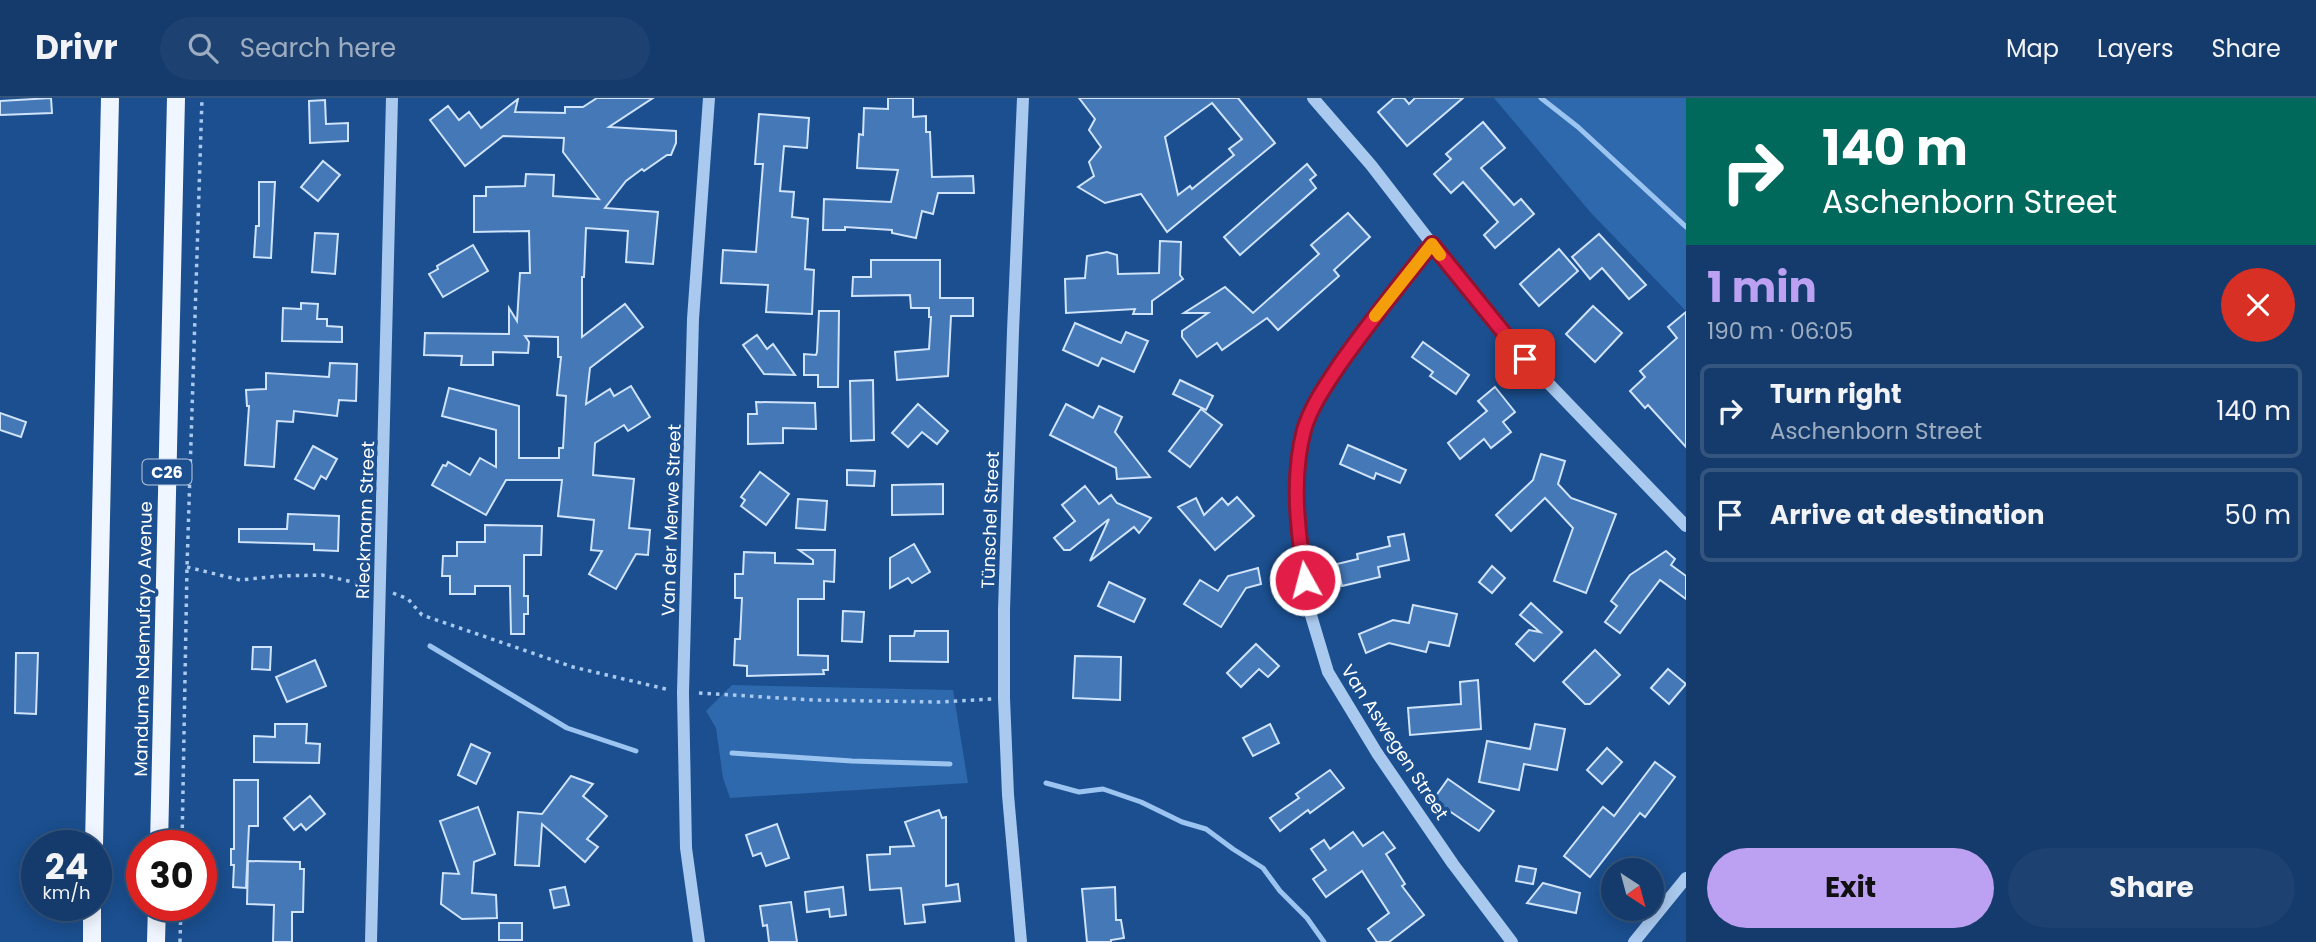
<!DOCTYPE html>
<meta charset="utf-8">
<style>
:root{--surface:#143b6b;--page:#1d4271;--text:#f1f3f6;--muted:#9dadc1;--line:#33557e;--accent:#bca0f2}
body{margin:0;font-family:Poppins,sans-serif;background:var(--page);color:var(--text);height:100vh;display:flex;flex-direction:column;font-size:26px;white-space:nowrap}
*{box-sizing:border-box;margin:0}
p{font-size:23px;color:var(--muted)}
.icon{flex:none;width:38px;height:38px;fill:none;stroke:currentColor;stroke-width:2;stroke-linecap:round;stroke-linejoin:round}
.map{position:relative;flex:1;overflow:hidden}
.sheet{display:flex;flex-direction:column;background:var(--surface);width:630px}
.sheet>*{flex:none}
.hud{background:#00695c;color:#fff;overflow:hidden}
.needle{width:46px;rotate:144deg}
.tools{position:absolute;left:1601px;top:760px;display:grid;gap:14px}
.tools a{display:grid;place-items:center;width:63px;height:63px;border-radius:50%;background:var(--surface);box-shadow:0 4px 18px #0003,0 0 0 2px var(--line);font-size:35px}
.speed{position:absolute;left:21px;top:732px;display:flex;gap:14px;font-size:35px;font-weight:700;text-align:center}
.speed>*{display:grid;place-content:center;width:91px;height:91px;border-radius:50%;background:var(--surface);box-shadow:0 4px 18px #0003,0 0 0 2px var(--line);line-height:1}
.speed small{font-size:18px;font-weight:400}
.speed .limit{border:10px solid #d22;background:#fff;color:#111}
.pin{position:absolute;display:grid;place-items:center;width:60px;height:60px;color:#fff;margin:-30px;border-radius:14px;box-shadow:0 4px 10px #0006}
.me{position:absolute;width:77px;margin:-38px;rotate:353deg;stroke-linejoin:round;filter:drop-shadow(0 0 5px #0008)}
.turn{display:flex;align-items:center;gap:24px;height:147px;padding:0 21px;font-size:32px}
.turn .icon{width:91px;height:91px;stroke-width:2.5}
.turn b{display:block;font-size:49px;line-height:60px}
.round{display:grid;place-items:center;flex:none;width:74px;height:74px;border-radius:37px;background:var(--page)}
.summary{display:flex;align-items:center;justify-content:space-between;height:119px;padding:0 21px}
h1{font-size:42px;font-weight:700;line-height:52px;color:var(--accent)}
.action{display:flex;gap:14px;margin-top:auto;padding:14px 21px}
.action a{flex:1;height:80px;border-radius:42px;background:var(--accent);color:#111;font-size:28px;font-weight:700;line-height:80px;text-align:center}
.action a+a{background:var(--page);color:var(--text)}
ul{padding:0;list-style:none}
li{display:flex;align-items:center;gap:21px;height:94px;margin:0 14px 10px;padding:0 7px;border:4px solid var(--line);border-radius:10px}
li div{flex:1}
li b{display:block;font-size:26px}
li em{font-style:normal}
header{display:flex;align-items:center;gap:42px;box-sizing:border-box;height:98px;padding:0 35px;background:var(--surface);border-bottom:2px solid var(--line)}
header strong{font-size:33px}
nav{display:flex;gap:38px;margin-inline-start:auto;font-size:24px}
.search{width:490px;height:63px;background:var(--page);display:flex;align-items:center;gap:18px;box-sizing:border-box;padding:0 24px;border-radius:38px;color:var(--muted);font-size:26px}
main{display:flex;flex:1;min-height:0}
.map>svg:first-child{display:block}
</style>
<header>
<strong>Drivr</strong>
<div class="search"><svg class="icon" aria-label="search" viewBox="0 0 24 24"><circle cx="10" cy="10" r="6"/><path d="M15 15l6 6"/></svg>Search here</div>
<nav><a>Map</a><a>Layers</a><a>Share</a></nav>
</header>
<main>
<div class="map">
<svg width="1686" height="844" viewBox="0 0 1686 844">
<rect width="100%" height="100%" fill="#1b4f8f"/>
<!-- green -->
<g fill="#2e69ad">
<polygon points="1494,0 1686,0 1686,213 1591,115"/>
<polygon points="732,587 953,592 968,685 730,700 723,680 716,630 706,613"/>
</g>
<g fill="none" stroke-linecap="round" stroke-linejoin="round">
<!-- stream -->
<g stroke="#9cc4f0" stroke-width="5">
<polyline points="1541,0 1578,29 1686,129"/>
<polyline points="430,548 567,630 636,653"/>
<polyline points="732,655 852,663 950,666"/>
<polyline points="1046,685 1079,694 1103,691 1141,704 1182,724 1206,731 1233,751 1263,770 1280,793 1307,820 1324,844"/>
</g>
</g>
<!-- building -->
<g fill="#4478b7" stroke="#cfe3fa" stroke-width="2" fill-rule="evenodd">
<polygon points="51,0 52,15 0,17 0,3"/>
<polygon points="597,0 653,0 609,29 676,33 676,45 671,57 667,57 644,73 642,71 626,83 605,110 658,114 653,166 626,164 628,133 586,130 584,179 582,179 582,239 625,206 643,229 590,270 586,306 610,291 614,298 631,288 650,319 628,333 624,327 595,345 593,377 634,381 629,430 650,432 648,457 636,456 616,491 589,476 602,453 591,452 594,422 558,418 562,382 506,382 486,417 432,387 443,367 446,368 448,364 470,377 480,360 496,369 496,332 442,318 449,290 519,308 519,360 559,360 559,350 563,350 566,298 557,297 561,259 558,259 558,239 525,238 529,244 528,255 493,254 493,267 461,267 462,258 424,257 425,235 509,236 509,210 517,223 520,175 530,175 529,133 474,134 474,98 486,98 486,89 525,88 526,76 554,77 553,98 599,101 563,54 564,40 503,38 465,68 430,22 448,8 459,22 469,14 481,30 518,1 515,14 565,15 565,9 583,9"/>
<polygon points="888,0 913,0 913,19 926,18 926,34 930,34 932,79 973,78 974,95 938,95 933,116 922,113 916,140 892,135 892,132 845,129 845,132 823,132 824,101 891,104 898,72 857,70 859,36 863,37 864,10 888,11"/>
<path d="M1079,0H1238L1275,45L1167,134L1141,96L1105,105L1078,89L1094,78L1089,64L1101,49L1089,32L1095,21ZM1212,5L1242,41L1229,51L1234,57L1192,91L1190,88L1178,97L1165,39Z"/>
<polygon points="1394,0 1404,0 1409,6 1415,0 1463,0 1407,48 1378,14"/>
<polygon points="325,2 326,26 348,25 348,43 310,45 309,3"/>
<polygon points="759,16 809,20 807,50 784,48 780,93 794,94 792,119 808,121 805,171 814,172 812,216 766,214 768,187 721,185 723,152 756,154 763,66 755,66"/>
<polygon points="1483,24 1505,50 1481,70 1514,107 1521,101 1534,116 1495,150 1484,137 1498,124 1463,84 1451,95 1434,76 1451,61 1446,56"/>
<polygon points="323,63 340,77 318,103 301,89"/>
<polygon points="1307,66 1316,77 1310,82 1316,90 1240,157 1224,139"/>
<polygon points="259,84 275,84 271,160 254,159 256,128 259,128"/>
<polygon points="1348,115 1370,139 1334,172 1339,178 1278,232 1267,220 1222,252 1217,245 1197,259 1182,239 1182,233 1208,215 1184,215 1225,189 1253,215 1319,156 1311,147"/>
<polygon points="315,135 338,136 335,176 312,174"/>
<polygon points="1599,136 1646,187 1629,201 1602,170 1590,181 1572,159"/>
<polygon points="1160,143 1181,144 1180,177 1183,181 1152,203 1152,216 1133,216 1135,211 1066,215 1065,181 1085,180 1087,158 1107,154 1117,157 1118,176 1159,175"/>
<polygon points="473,147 488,173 443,199 429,176 438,171 437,168"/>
<polygon points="1559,151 1578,173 1539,208 1520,186"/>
<polygon points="871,162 940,162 940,200 973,200 973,218 951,218 948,278 897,282 895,254 929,251 931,219 929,219 929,210 911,210 910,197 852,198 853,179 871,179"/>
<polygon points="301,205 318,206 317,221 327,221 327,228 342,229 342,244 282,243 283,210 301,211"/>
<polygon points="1593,208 1622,235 1595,264 1566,236"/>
<polygon points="819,213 839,213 838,289 818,289 818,277 804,277 804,256 816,257 817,254"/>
<polygon points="1686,214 1686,349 1648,307 1645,310 1630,293 1645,279 1640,273 1677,240 1668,229"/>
<polygon points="1075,225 1121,245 1126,234 1148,243 1134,274 1102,260 1098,268 1063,252"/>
<polygon points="757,237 767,251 773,246 795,277 764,276 743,247"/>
<polygon points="1423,244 1469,277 1456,296 1430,278 1433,274 1412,259"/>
<polygon points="330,265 357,266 356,303 339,302 337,318 294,313 293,324 277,323 274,369 245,367 249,308 247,308 246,292 266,291 266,275 329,279"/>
<polygon points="873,282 874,342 851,343 850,283"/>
<polygon points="1180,282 1213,298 1206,312 1173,296"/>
<polygon points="1495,289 1515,314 1503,324 1511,334 1491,350 1484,341 1460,361 1448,345 1487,313 1478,303"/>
<polygon points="756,304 815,305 816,331 783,330 783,345 748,346 748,316 757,316"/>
<polygon points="918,306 948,333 937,346 922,334 908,349 892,335"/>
<polygon points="1066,306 1093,320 1099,308 1122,319 1115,334 1150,379 1117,381 1116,370 1050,337"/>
<polygon points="1201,311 1222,327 1190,369 1169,353"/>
<polygon points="0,315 26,324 21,339 0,332"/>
<polygon points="1348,347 1406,372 1400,385 1376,375 1374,381 1340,366"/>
<polygon points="313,348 337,361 326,381 321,378 314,391 295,381"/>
<polygon points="1541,356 1565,363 1558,386 1571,400 1616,416 1586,495 1554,483 1573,430 1545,400 1511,433 1496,417 1533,382"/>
<polygon points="847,372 875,373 874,388 847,387"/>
<polygon points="760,374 789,396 766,427 741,408 745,402 741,399"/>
<polygon points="943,386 943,416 892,417 892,387"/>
<polygon points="1085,388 1099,406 1111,397 1117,405 1151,420 1139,435 1134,429 1090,463 1109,421 1070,452 1064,452 1054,440 1075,423 1062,407"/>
<polygon points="1237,399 1254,418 1215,452 1178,409 1196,400 1204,417 1222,400 1228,407"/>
<polygon points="798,401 827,403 825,432 796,430"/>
<polygon points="288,416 339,418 338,453 314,452 314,446 239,444 239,431 287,431"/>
<polygon points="485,427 542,428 541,457 524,457 524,498 528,498 528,516 524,516 524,536 511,536 510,488 475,488 475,496 450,496 450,478 442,478 443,458 457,458 457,444 485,444"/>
<polygon points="1404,436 1409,462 1378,469 1380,479 1342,488 1337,466 1358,461 1357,456 1390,448 1388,439"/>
<polygon points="914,446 930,474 912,485 908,480 890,490 890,460"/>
<polygon points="799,452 835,452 834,484 824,483 824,501 798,501 798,557 828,558 828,572 823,572 824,576 747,578 747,568 734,567 735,541 740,541 742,500 735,500 735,476 743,476 744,454 775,455 775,465 813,466 813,462"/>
<polygon points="1666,453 1675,461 1671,467 1686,478 1686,501 1660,482 1620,535 1605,524 1617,508 1611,503 1630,477"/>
<polygon points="1492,468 1505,480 1492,495 1479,484"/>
<polygon points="1258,470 1261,486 1246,490 1221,529 1184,506 1200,482 1218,493 1228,478"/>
<polygon points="1109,484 1145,501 1134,524 1098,508"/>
<polygon points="1531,505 1562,534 1534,563 1516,546 1529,532 1540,534 1520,517"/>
<polygon points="1413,507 1457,516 1449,548 1429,544 1426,554 1389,545 1366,555 1359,536 1393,522 1409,525"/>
<polygon points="843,513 864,514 862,544 842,543"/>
<polygon points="915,533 948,533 948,564 890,563 890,538 914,538"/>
<polygon points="1256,546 1279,568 1268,579 1259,571 1241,589 1227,575"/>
<polygon points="253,549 271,549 270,572 252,571"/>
<polygon points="1595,552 1620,577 1590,606 1585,606 1563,584"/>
<polygon points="16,555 38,555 36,616 15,615"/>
<polygon points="1075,558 1121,559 1120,602 1073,600"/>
<polygon points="315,562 326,588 287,604 276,579"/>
<polygon points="1668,571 1686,586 1669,606 1651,590"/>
<polygon points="1478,582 1481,631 1410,637 1408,610 1461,606 1460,584"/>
<polygon points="275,626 307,626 306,645 320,646 319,665 254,664 254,638 275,639"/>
<polygon points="1270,626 1279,645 1253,658 1243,640"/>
<polygon points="1535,626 1565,631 1557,672 1524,666 1519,692 1479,684 1487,643 1530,651"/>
<polygon points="471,646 490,655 476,686 458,677"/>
<polygon points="1607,650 1622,664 1602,686 1587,672"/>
<polygon points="1655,664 1675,679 1645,719 1640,715 1590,779 1564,758 1603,709 1614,718"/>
<polygon points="1330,672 1344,690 1310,715 1308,712 1280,733 1270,720 1299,700 1296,696"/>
<polygon points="571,678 593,686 583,698 607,718 587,741 598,749 585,764 542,726 539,768 515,767 518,714 542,716"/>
<polygon points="1448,681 1494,713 1479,733 1433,702"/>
<polygon points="234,682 258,682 258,728 249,728 246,790 233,789 234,767 231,767 231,751 234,751"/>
<polygon points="310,698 325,716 306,732 301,726 294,732 284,720"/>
<polygon points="478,709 495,756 474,764 472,795 496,797 497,820 462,821 441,806 443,775 459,776 440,723"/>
<polygon points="939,712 942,720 946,719 946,788 958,786 960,803 923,807 925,824 905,826 901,790 870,792 867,757 890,756 890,749 914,748 905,724"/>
<polygon points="777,726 789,760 766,768 761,755 753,758 746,737"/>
<polygon points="1353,734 1363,748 1383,734 1395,750 1386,756 1405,786 1402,788 1424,817 1389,844 1377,844 1368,831 1389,815 1362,773 1326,799 1313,781 1326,772 1311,751 1324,742 1330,751"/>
<polygon points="248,763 300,764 300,771 304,771 303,814 292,814 292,844 273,844 274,807 247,806"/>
<polygon points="1519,768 1536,771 1533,786 1516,783"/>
<polygon points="1543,785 1580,795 1576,815 1527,805"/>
<polygon points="565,789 569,807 554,810 550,792"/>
<polygon points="843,789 846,817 830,819 829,811 807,814 805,794"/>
<polygon points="1115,789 1116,822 1121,822 1124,840 1111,842 1111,844 1087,844 1082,791"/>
<polygon points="791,804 797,844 769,844 767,827 763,828 760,808"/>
<rect x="499" y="825" width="23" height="17"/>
</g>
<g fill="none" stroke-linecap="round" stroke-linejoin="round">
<!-- path -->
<g stroke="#a9c9ee" stroke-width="3.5" stroke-dasharray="3.5 5" stroke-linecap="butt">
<polyline points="187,469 240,482 279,478 322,477 366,487"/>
<polyline points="393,495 408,501 422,517 573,569 670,592"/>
<polyline points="699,595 813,602 939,604 992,601"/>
<polyline points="182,747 187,469 202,0"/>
<polyline points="180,844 181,807"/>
</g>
<!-- minor -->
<g stroke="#a9c9ee" stroke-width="12">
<polyline points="1313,0 1371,67 1432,146 1525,261 1686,428"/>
<polyline points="1432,146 1365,230 1315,305 1304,332 1297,374 1299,438 1307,504 1328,574 1377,655 1453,766 1512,844"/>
<polyline points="371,844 392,0"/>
<polyline points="699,844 686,750 683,595 693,221 709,0"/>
<polyline points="1021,844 1008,697 1004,600 1004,512 1013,233 1023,0"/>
<polyline points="1634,844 1686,780"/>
</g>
<!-- major -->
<g stroke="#f0f6ff" stroke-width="18">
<polyline points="94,747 110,0"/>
<polyline points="159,747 176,0"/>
<polyline points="92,844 92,807"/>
<polyline points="156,844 157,807"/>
</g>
</g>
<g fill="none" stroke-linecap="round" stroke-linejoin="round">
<defs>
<path id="route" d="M1305,482C1298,433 1291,381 1304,332C1311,308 1326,287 1340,266C1369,225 1400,186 1432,146L1525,261"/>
</defs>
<!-- route casing -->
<use href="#route" stroke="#92132f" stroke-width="18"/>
<!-- route -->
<use href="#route" stroke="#e11d48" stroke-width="12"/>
<!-- slow -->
<polyline stroke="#f59e0b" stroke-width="12" points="1375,218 1432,146 1440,157"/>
</g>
<g text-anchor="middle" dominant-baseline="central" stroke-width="7" stroke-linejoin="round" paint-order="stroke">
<!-- shield labels -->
<rect fill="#1b4f8f" stroke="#bbcadd" stroke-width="2" x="142.5" y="361.5" width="49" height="25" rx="5"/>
<g font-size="16" font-weight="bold" fill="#fff">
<text x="167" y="374">C26</text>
</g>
<!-- street labels -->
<g font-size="18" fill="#fff" stroke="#1b4f8f">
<text transform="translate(365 422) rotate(-88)">Rieckmann Street</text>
<text transform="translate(671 422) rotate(-88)">Van der Merwe Street</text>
<text transform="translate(990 422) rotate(-88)">Tünschel Street</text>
<text transform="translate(143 541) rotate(-89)">Mandume Ndemufayo Avenue</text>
<text transform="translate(1395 644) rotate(57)">Van Aswegen Street</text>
</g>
</g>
</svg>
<div class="tools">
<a><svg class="needle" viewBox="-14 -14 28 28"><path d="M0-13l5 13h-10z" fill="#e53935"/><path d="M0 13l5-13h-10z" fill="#9dadc1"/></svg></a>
</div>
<div class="speed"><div>24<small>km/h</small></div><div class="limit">30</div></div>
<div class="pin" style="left:1525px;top:261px;background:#d93025"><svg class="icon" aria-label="arrive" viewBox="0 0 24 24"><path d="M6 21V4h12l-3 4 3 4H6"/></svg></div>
<svg class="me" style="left:1305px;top:482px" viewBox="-20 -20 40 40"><circle r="17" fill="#e11d48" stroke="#fff" stroke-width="3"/><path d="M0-11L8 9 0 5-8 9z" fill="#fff"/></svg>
</div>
<section class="sheet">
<div class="hud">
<div class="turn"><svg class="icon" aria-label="right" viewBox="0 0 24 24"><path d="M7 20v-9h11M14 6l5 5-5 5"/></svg><div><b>140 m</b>Aschenborn Street</div></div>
</div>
<div class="summary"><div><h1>1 min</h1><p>190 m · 06:05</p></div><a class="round" style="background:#d93025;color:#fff"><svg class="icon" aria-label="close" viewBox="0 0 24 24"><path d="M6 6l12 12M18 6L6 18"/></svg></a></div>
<ul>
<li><svg class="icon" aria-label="right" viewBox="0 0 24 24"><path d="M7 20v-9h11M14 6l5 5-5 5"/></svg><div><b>Turn right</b><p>Aschenborn Street</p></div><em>140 m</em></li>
<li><svg class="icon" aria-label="arrive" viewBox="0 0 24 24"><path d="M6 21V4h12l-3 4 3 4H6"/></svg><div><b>Arrive at destination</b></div><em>50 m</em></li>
</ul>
<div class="action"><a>Exit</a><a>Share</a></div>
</section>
</main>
